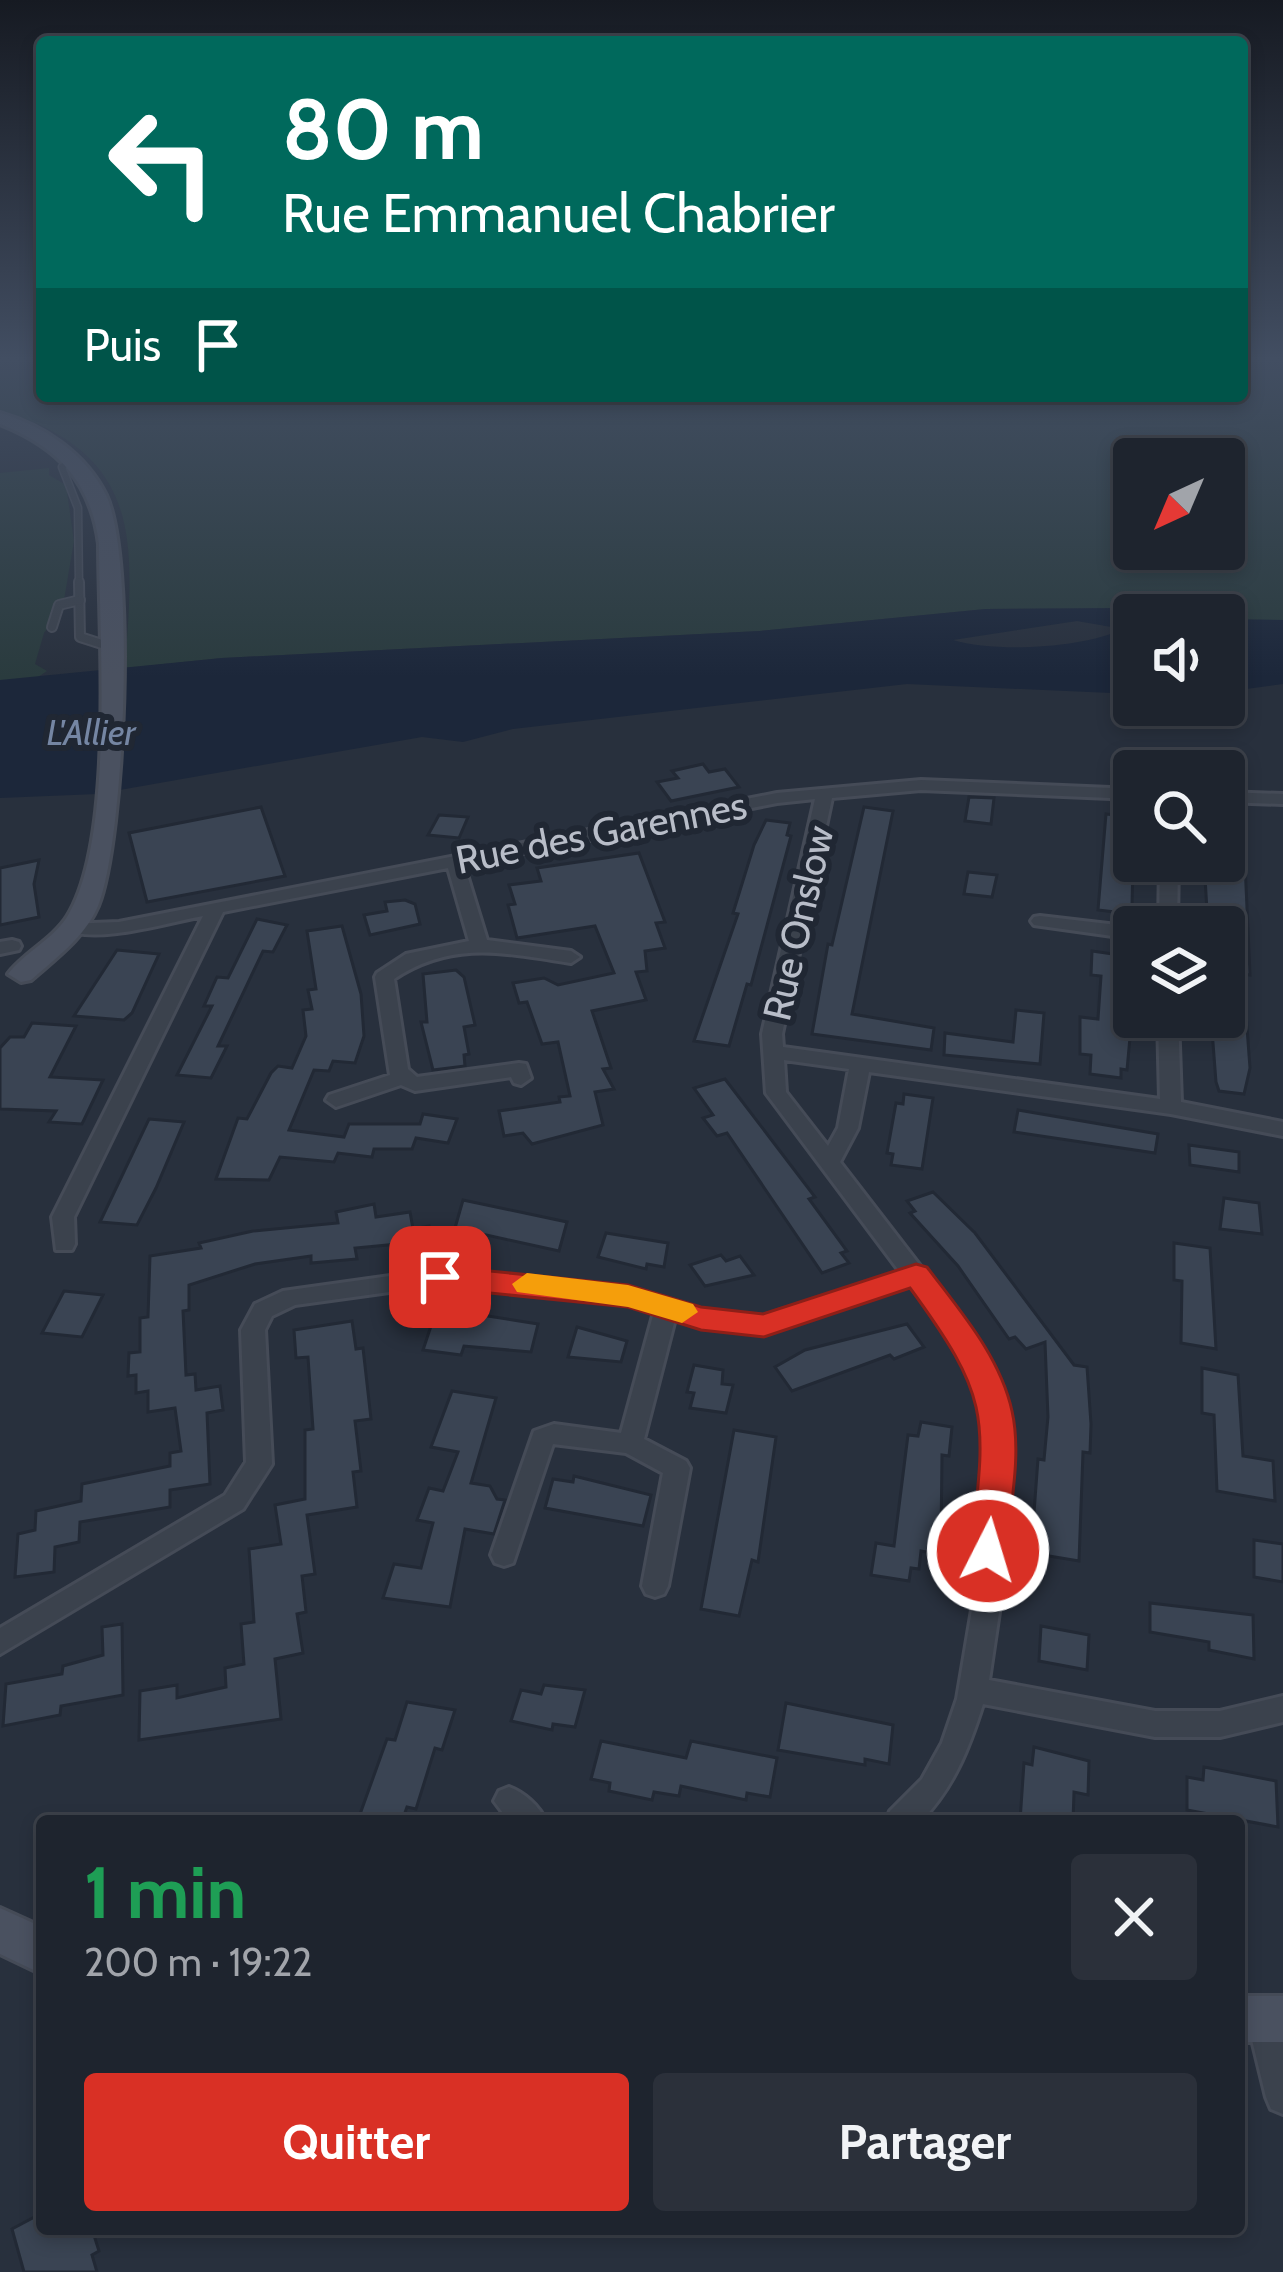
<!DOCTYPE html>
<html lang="fr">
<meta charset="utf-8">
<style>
:root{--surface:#1e242e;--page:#2b303a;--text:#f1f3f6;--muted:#a1a4aa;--line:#3c414a;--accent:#d93025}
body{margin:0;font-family:Cabin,sans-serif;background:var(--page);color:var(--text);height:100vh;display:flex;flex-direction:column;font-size:45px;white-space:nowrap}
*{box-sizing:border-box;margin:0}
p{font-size:39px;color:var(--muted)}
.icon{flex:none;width:66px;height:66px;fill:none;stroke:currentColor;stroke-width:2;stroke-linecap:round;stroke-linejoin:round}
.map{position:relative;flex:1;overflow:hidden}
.side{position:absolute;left:36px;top:1815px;width:1209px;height:420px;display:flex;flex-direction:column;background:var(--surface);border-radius:12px;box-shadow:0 6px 18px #0003,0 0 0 3px var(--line)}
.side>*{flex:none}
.hud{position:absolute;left:36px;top:36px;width:1212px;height:366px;border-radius:12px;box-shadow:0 6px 18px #0003,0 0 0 3px var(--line);background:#00695c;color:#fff;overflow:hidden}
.needle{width:78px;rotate:224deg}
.controls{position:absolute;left:1113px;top:438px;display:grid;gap:24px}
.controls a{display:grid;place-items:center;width:132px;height:132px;border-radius:12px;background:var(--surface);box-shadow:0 6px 18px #0003,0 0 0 3px var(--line);font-size:60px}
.pin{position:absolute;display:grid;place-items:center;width:102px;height:102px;color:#fff;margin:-51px;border-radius:24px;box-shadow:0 6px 18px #0006}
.me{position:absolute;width:132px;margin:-66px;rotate:5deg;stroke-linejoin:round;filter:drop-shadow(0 0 9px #0008)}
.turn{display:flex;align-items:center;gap:42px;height:252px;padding:0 48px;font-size:54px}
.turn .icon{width:156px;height:156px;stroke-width:2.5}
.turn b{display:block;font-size:84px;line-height:102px}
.then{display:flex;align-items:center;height:114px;padding:0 48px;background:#0003;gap:24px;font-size:45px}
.round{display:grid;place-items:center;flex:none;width:126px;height:126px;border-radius:12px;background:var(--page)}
.summary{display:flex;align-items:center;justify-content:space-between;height:204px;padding:0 48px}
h1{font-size:72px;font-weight:800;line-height:90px;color:#1e9e55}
.button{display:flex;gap:24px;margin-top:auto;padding:24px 48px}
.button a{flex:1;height:138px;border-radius:12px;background:var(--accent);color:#fff;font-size:48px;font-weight:800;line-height:138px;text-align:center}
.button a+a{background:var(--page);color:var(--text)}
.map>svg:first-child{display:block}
</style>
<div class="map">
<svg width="1283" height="2272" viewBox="0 0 1283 2272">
<rect width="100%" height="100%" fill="#28303d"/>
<!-- green -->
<g fill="#2a3b3e" fill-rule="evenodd">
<path d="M0,359H42V396H1242V359H1283V620L1248,622L1143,608L986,609L760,631L222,658L125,668C134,541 144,454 0,410ZM1134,459H1224V549H1134Z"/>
<polygon points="49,468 49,475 66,485 74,541 63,606 44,633 35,664 47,671 32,681 0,684 0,473"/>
</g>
<!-- water -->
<g fill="#1c273a" fill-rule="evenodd">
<path d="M1143,608L1192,615H1134V694L907,684L513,729L463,742L422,737L97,794L0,798V680L222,658L760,631L986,609ZM1077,621L1123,629C1084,648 996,653 953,640Z"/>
<polygon points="1224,619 1283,620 1283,684 1224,692"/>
</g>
<!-- building -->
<g fill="#3a4453" stroke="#222935" stroke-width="3">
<polygon points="703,764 709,772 725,769 739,787 671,801 657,782 678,778 672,771"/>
<polygon points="969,797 994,798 991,824 965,821"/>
<polygon points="261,807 285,876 147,902 129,833"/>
<polygon points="864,807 893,811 852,1014 934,1028 931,1050 812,1034 828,944 832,945"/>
<polygon points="1106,814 1134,817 1132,906 1126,906 1124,913 1098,910"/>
<polygon points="439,815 468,817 459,838 428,835"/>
<polygon points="766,820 790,823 787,835 791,836 751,985 747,984 729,1046 694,1041 738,914 733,913 754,845"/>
<polygon points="1224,839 1244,841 1250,975 1243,974 1250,1068 1244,1094 1219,1091 1216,1082 1211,1017 1224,1017 1224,927 1208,927 1204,861 1224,861"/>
<polygon points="639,853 665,922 656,923 665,948 645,951 647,971 636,972 646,1000 592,1011 611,1068 603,1069 614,1089 595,1092 603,1125 532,1144 523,1133 504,1136 499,1111 560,1102 559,1097 570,1096 558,1042 542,1044 527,1002 519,1003 513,983 544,978 558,985 614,973 595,926 517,938 508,905 515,904 509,885 541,881 537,868"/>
<polygon points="39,860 34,884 39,917 0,925 0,868"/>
<polygon points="968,872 997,875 992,897 964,894"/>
<polygon points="405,900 415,904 420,924 370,935 364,915 387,911 385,902"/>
<polygon points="257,919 287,925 273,952 263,951 218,1046 227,1046 211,1078 177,1075 212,1006 204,1006 217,977 228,978"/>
<polygon points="342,926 361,994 364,1036 355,1063 333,1061 329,1071 314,1070 289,1130 344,1137 349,1124 420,1124 423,1114 457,1119 448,1143 416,1138 412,1149 374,1149 372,1157 338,1153 334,1162 280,1157 269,1180 216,1179 238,1118 247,1119 271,1073 278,1066 292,1068 306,1036 303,1010 312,1009 308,990 316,989 307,931"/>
<polygon points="117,950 159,954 132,1013 124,1020 74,1016"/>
<polygon points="1092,951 1127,956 1132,1016 1127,1070 1121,1069 1121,1078 1090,1074 1091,1055 1080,1054 1080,1017 1098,1019 1101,976 1091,975"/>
<polygon points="456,970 464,977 475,1025 464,1027 469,1054 464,1055 465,1066 433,1070 421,1022 427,1022 423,974"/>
<polygon points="1016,1010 1044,1013 1040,1064 944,1055 945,1033 1013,1042"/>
<polygon points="32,1023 76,1026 50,1077 103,1080 82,1124 49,1122 56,1111 0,1109 0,1048 10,1037 24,1037"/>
<polygon points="725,1079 815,1197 809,1199 847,1251 841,1253 849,1263 822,1273 727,1133 717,1136 703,1118 713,1115 694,1088"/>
<polygon points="904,1094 933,1098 922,1169 891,1165 893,1154 887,1153 896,1103 903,1104"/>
<polygon points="1018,1110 1158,1134 1155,1153 1014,1132"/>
<polygon points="149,1119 184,1122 156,1188 137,1225 100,1222"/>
<polygon points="1189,1145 1239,1152 1239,1172 1190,1165"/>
<polygon points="933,1192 975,1233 1074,1365 1087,1367 1091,1424 1090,1453 1083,1452 1079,1561 1031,1553 1038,1459 1044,1460 1048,1417 1045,1342 1026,1349 1015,1337 1009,1339 958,1266 910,1213 915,1211 907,1201"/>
<polygon points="1224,1198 1259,1203 1262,1234 1220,1229"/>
<polygon points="463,1200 567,1222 559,1251 455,1228"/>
<polygon points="374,1204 376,1217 410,1212 413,1229 429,1226 432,1248 400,1253 399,1244 355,1248 357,1259 311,1263 311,1256 255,1264 189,1285 189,1310 183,1311 186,1375 195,1374 196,1390 220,1386 223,1410 207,1413 210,1484 170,1490 170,1507 80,1522 79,1542 55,1547 54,1572 15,1577 18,1534 35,1530 36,1511 81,1501 82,1484 170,1466 170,1453 181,1451 175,1408 148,1412 148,1391 136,1393 136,1375 128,1376 129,1353 140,1352 140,1318 148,1317 150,1256 201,1248 199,1243 253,1231 338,1223 336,1212"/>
<polygon points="606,1233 668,1243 664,1267 647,1264 646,1269 598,1257"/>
<polygon points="1174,1243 1210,1248 1216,1349 1181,1343 1182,1281 1174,1280"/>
<polygon points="721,1255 726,1261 740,1256 754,1275 705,1286 690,1265"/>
<polygon points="64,1291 103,1295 82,1337 42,1333"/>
<polygon points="437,1308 538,1324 531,1352 464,1346 461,1355 423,1350"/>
<polygon points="352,1321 356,1349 363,1348 371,1419 355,1421 361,1471 353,1472 357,1507 307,1515 315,1574 302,1576 306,1612 297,1614 303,1653 275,1659 281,1719 139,1740 140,1691 177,1685 177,1698 226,1687 225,1668 244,1664 241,1624 254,1622 249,1549 281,1544 275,1505 305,1499 305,1430 313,1429 308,1357 296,1358 294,1330"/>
<polygon points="907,1324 924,1347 894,1359 890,1355 792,1391 775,1367 805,1350"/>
<polygon points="577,1327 627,1341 621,1362 568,1357"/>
<polygon points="694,1365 723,1370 722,1384 733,1385 726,1413 690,1408 694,1393 687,1392"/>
<polygon points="1202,1368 1238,1375 1243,1456 1273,1461 1275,1501 1217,1491 1214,1415 1202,1413"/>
<polygon points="452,1391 496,1398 471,1483 490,1486 497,1499 505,1500 494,1534 465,1529 450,1607 383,1598 394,1564 421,1568 433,1523 417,1520 429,1488 443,1491 458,1452 431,1447"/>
<polygon points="921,1422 952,1427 949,1456 942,1455 941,1539 934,1537 932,1553 921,1551 919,1569 911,1568 909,1581 871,1575 876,1543 894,1546 908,1435 918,1436"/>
<polygon points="734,1430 776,1437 758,1562 752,1560 739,1616 701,1609"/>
<polygon points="574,1476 651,1495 643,1526 545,1508 553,1479 573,1482"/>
<polygon points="1254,1540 1283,1544 1283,1582 1254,1577"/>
<polygon points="1150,1603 1253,1615 1254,1659 1209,1650 1209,1642 1150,1632"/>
<polygon points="122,1624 123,1695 61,1706 60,1715 3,1726 6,1684 62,1674 63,1666 103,1655 102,1627"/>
<polygon points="1041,1626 1089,1635 1087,1670 1039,1661"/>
<polygon points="544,1685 585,1690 575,1727 553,1724 552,1730 511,1721 521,1690 541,1694"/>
<polygon points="407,1702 455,1710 442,1750 435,1748 416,1809 407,1807 402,1821 359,1817 387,1739 395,1740"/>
<polygon points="786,1703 893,1725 889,1764 865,1759 865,1765 778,1750"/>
<polygon points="601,1741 686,1758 691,1741 777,1758 770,1797 747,1793 746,1800 681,1786 679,1796 654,1792 652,1800 609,1791 610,1783 591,1779"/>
<polygon points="1034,1747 1089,1761 1088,1795 1074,1792 1073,1821 1020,1821 1024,1763 1032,1765"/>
<polygon points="1204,1767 1276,1781 1278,1827 1187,1810 1187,1777 1203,1780"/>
<polygon points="42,2213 42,2229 92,2229 99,2251 92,2255 97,2272 24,2272 12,2229"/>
</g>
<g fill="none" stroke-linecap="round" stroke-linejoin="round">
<defs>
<polyline id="lane-far1" points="74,459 62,467 78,508 79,585"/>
<g id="lane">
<polyline points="79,582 80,637 108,646"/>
<polyline points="52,627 59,605 80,600"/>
</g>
<g id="street">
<path d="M921,780L1134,789V799L921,790L832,798L782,1034L783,1047L1160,1099L1158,1017H1178L1181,1102L1283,1122V1136L1171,1114L869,1072L858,1128L840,1162L978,1341L1008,1409L1011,1443L1002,1592L989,1680L1155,1711H1220L1283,1696V1722L1220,1737H1155L983,1704C969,1748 954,1787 921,1821H886L890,1811L922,1779L942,1743L957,1699L975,1592L987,1443L984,1409L960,1351L910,1285L763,1334L702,1328L675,1319L644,1439L686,1461L690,1468L668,1586L664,1594L655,1597L646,1594L642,1586L663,1473L626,1453L553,1444L513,1563L504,1566L495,1563L491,1555L534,1431L554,1424L621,1433L654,1312L629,1304L440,1285L295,1305L272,1316L265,1330L272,1464L243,1509L0,1654V1628L225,1495L246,1462L241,1330L255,1304L283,1291L440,1269L629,1288L702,1310L763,1316L900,1272L766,1093L762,1034L815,799L777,803L464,865L487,940L571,951L580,957L571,963C505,953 453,940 394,979L408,1069L417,1077L519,1063L526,1064L531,1078L521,1085L514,1083L511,1077L415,1091L401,1085L336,1107L326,1100L329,1095L390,1075L375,977L377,973L406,954L469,941L448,868L223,912L74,1217L75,1244L72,1250H56L52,1217L203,916C170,922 91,946 64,928L67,924L119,922L777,793ZM784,1060L849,1069L838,1128L828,1146L786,1092Z"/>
<polygon points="1224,792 1283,794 1283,804 1224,802"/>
<polygon points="1160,861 1178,861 1177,927 1159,927"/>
<polygon points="1040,916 1134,927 1134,939 1034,925 1031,921 1034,917"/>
<polygon points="12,940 19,942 21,946 19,950 0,954 0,942"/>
<path d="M509,1787C525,1793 539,1806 546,1821H509L494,1801L499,1791Z"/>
<polygon points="1263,2003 1274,2008 1283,2033 1283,2114 1271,2109 1266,2097 1247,2019 1252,2008"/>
</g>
<g id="secondary">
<path d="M0,413C44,426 85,453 106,495C136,558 125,839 98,906C85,937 56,958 31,980L21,982L8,974C24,953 52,940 67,917C115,840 99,636 99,544C91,482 58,447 0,424Z"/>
<polygon points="0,1908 42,1927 42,1974 0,1954"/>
<rect x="1239" y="1996" width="44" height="46"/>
</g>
</defs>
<!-- lane-far1 casing -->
<use href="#lane-far1" stroke="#454b57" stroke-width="9"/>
<!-- lane casing -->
<use href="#lane" stroke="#454b57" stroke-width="12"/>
<!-- street casing -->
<use href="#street" stroke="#454b57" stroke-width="6"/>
<!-- secondary casing -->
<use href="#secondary" stroke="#454b57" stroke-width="6"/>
<!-- lane-far1 -->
<use href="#lane-far1" stroke="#3b424d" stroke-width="6"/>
<!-- lane -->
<use href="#lane" stroke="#3b424d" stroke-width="8"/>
<!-- street -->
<use href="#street" fill="#3b424d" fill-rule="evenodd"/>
<!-- secondary -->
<use href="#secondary" fill="#4a5160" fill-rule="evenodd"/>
</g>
<!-- sky -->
<linearGradient id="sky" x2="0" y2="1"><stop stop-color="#161a22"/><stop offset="0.53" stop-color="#424e62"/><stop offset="1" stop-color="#424e62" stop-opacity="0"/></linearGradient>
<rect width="1283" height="677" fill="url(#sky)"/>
<!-- route -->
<path fill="#d93025" stroke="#8d1f18" stroke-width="3" d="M916,1264L927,1267C960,1311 1000,1356 1012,1411C1022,1455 1010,1507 1006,1551L1001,1561L988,1565L976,1561L971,1551C986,1417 992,1400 910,1288L764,1337L701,1330L628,1307L440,1288L425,1277L440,1266L628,1285L701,1307L763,1314Z"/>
<!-- slow -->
<polygon fill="#f59e0b" points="527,1273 628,1285 693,1304 698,1312 682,1323 628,1307 517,1292 512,1284"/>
<g text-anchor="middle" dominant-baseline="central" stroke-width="12" stroke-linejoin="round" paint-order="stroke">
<!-- far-water labels -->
<g font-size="36" font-style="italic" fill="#7586a3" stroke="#202733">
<text x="91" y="732">L'Allier</text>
</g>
<!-- street labels -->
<g font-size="39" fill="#b8bdc8" stroke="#202733">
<text transform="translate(601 832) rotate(-11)">Rue des Garennes</text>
<text transform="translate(798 923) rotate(-77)">Rue Onslow</text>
</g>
</g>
</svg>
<div class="controls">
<a><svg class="needle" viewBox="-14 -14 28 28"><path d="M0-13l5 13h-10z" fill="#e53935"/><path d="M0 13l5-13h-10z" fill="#a1a4aa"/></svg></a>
<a><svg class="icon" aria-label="sound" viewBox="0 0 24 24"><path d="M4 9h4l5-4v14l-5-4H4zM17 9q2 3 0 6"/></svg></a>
<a><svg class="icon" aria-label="search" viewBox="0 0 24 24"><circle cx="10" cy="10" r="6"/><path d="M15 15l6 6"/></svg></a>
<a><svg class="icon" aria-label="layers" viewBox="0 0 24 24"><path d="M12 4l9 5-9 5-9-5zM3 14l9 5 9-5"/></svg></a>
</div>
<div class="pin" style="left:440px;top:1277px;background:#d93025"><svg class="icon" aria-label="arrive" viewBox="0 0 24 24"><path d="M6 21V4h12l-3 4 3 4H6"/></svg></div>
<svg class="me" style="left:988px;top:1551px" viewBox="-20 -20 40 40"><circle r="17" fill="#d93025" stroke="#fff" stroke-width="3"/><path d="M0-11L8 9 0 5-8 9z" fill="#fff"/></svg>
<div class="hud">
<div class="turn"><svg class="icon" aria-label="left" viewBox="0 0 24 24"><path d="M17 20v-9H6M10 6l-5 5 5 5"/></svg><div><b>80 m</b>Rue Emmanuel Chabrier</div></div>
<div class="then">Puis<svg class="icon" aria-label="arrive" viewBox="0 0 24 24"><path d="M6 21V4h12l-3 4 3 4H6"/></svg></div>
</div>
<section class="side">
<div class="summary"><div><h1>1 min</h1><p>200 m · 19:22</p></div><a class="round"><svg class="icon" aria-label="close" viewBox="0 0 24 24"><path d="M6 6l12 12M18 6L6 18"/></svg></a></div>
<div class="button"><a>Quitter</a><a>Partager</a></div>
</section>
</div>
